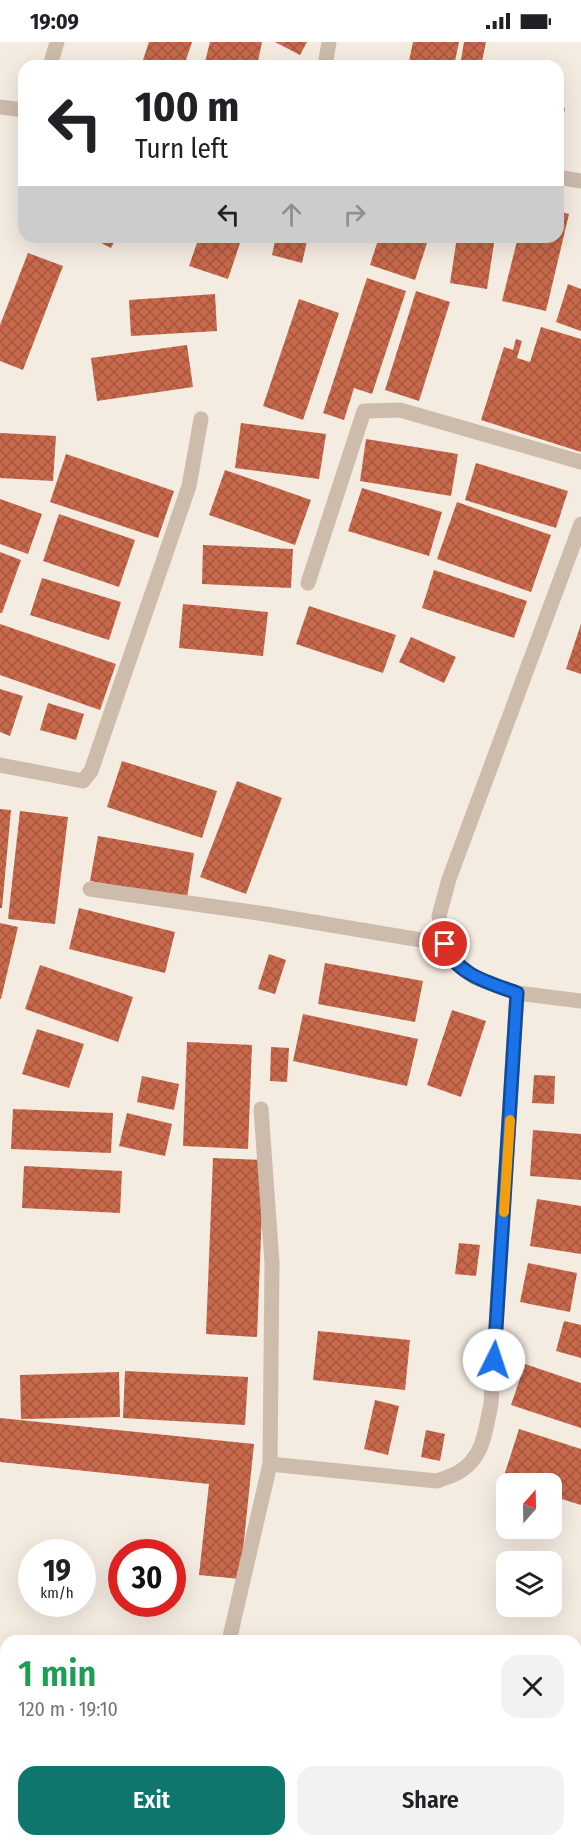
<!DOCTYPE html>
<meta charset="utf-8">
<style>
:root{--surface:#fff;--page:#f2f2f2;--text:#202124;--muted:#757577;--accent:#0f766e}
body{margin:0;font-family:"Fira Sans Condensed",sans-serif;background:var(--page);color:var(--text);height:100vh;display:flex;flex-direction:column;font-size:22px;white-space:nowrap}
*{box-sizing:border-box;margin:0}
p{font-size:20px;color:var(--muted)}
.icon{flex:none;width:33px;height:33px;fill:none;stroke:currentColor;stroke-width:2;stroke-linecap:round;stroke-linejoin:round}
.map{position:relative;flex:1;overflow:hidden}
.side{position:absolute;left:0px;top:1593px;width:582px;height:212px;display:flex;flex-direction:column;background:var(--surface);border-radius:18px 18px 0 0;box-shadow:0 6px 24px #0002}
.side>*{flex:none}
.top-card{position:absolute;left:18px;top:18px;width:546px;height:183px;border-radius:18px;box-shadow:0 6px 24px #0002;background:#fff;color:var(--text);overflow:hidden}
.needle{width:39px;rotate:20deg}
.tools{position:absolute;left:496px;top:1431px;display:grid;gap:12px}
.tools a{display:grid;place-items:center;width:66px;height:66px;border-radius:12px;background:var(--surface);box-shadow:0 6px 24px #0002;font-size:30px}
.speed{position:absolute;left:18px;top:1497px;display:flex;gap:12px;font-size:30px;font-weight:700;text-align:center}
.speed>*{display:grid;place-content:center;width:78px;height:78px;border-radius:50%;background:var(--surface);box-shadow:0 6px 24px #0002;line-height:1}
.speed small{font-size:15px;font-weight:400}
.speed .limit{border:9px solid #d22;background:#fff;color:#111}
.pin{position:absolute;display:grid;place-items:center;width:51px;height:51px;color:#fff;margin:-26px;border:3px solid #fff;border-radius:50%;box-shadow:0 2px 6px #0007}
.me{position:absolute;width:66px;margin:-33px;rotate:4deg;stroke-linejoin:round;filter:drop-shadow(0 0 4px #0008)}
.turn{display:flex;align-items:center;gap:21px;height:126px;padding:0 18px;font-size:27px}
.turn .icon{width:78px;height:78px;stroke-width:2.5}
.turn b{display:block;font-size:42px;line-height:51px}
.lanes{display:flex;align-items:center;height:57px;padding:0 18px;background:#0003;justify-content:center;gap:30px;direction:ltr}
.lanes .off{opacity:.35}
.round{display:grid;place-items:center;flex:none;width:63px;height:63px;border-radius:18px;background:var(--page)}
.summary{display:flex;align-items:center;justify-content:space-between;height:102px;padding:0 18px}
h1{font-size:36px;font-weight:600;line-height:45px;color:#1e9e55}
.primary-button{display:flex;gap:12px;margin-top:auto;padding:12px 18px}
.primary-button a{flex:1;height:69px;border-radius:18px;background:var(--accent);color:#fff;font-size:24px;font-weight:600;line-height:69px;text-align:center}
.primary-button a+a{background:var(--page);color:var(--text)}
.status{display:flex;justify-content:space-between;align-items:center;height:42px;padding:0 30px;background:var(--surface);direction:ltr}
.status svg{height:16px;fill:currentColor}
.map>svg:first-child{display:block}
</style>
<div class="status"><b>19:09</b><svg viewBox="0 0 49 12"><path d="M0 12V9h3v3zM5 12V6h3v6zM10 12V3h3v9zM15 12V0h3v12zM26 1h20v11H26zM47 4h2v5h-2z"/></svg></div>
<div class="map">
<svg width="581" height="1804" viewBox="0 0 581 1804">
<defs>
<pattern id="building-cross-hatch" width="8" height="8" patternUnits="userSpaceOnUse" patternTransform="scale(1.5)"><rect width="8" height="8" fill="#c8694b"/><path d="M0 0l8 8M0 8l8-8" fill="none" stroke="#a4573f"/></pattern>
</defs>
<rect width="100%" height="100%" fill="#f4ebe1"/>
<!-- building -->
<g fill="url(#building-cross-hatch)">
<polygon points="149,0 192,0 184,24 141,24"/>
<polygon points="210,0 262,0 257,24 204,24"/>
<polygon points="275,0 307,0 300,13"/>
<polygon points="413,0 459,0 454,24 408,24"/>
<polygon points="464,0 486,0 481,24 460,24"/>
<polygon points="558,65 565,66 559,100 558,100"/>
<polygon points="558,169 569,172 546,269 502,259 518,195 558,195"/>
<polygon points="89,195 117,195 111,206"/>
<polygon points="199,195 242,195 228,237 189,224"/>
<polygon points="276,195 308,195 302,221 272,213"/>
<polygon points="379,195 429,195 415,238 370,223"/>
<polygon points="457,195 495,195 487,247 450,241"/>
<polygon points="28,211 63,224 23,328 0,319 0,283"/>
<polygon points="367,236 406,249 372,352 354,346 344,378 323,371"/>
<polygon points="568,242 581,247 581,289 556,280"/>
<polygon points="416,249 450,260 419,359 385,348"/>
<polygon points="215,252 217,289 131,294 129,258"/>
<polygon points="299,257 339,271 303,378 263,364"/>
<polygon points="541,285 581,297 581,410 481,378 504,305 513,308 516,297 522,299 517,316 530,320"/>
<polygon points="187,303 193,345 97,359 91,316"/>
<polygon points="241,381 326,392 319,437 235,426"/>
<polygon points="0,391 56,394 53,439 0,436"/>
<polygon points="366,397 458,412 451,454 360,439"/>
<polygon points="66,412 174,449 158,496 50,460"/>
<polygon points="476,421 568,449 556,486 465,458"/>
<polygon points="225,428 311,458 295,503 209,473"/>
<polygon points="362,446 442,470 429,514 348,489"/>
<polygon points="0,457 42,472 28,512 0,502"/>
<polygon points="457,460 551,493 531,550 437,517"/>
<polygon points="59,472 135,498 119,545 43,519"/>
<polygon points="203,503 293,507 291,546 202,542"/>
<polygon points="0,510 21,518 2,571 0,571"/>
<polygon points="434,528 527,559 514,596 422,566"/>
<polygon points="42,536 121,560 109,598 30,573"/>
<polygon points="183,562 268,570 263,614 179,606"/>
<polygon points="309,564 396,593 383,631 296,602"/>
<polygon points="0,582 116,622 100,668 0,633"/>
<polygon points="581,582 581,632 566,627"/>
<polygon points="411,595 456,615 444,641 399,620"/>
<polygon points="0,647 23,654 10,694 0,690"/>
<polygon points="48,661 84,672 76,698 40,688"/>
<polygon points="122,719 217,749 202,796 107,765"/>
<polygon points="237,739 282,756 246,852 200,835"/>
<polygon points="0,767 11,768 2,866 0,866"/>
<polygon points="20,769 68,775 55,882 8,877"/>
<polygon points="98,794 194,811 187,856 90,839"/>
<polygon points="79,866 175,890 165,931 69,907"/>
<polygon points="0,881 18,885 1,957 0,957"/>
<polygon points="269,912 286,918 275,952 258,947"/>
<polygon points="325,921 423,939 415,980 318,962"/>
<polygon points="40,923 133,955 118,1000 25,967"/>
<polygon points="452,968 486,979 461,1055 427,1043"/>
<polygon points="303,972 418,997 407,1044 293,1019"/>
<polygon points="37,987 84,1002 69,1046 22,1032"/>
<polygon points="187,1000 252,1003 248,1107 183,1104"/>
<polygon points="271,1005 289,1006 287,1040 270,1039"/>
<polygon points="534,1033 555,1034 554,1062 532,1061"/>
<polygon points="142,1034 179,1042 174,1068 137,1060"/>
<polygon points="13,1067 113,1071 111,1111 11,1107"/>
<polygon points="127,1071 172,1082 165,1114 119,1104"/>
<polygon points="533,1088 581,1092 581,1138 530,1134"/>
<polygon points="213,1116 264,1118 257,1295 206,1292"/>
<polygon points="24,1124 122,1129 120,1171 22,1166"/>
<polygon points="537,1157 581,1164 581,1212 530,1204"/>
<polygon points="459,1201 480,1203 476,1234 455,1232"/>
<polygon points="528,1221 577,1231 570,1270 520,1260"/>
<polygon points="564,1279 581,1283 581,1316 556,1309"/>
<polygon points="318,1289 410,1298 405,1348 313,1338"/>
<polygon points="525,1322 581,1341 581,1386 511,1363"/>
<polygon points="125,1329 248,1335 245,1383 123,1376"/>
<polygon points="119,1330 120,1375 21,1377 20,1333"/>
<polygon points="375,1358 399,1364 388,1413 364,1407"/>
<polygon points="0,1376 254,1402 240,1537 199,1533 209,1442 0,1420"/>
<polygon points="519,1387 581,1407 581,1463 552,1454 552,1442 516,1442 503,1437"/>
<polygon points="426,1388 445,1392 440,1419 421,1415"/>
</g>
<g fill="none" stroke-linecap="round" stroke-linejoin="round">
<!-- street -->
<g stroke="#cdbbac" stroke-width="15">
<polyline points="50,24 57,0"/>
<polyline points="325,24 329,0"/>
<polyline points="0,65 24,68"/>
<polyline points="558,135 581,139"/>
<polyline points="308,541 364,369 400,368 581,420"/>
<polyline points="0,723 83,739 91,729 189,444 201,377"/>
<polyline points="90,847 259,871 445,902"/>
<polyline points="517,951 581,959"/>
<path d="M270,1422L437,1439C444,1436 453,1434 459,1430C484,1415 485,1389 491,1362L517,951L474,935L448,914L439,874L449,837L581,482"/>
<polyline points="229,1599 270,1422 272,1221 261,1067"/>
<polyline points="0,1798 46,1804"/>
<polyline points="149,1804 152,1798"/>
</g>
</g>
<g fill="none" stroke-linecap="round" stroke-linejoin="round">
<defs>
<path id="route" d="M445,902C454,932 490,941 517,951L494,1318"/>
</defs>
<!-- route casing -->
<use href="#route" stroke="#114b97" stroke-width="15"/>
<!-- route -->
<use href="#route" stroke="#1a73e8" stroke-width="10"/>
<!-- slow -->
<polyline stroke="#f59e0b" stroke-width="10" points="504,1170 510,1078"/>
</g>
</svg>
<div class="tools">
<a><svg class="needle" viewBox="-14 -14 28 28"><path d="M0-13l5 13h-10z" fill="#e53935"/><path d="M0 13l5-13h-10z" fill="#757577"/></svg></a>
<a><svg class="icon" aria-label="layers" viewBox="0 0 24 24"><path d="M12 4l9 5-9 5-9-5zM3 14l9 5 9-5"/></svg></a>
</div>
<div class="speed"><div>19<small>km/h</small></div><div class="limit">30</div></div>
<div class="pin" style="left:445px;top:902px;background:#d93025"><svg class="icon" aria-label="arrive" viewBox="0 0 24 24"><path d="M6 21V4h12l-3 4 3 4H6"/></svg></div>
<svg class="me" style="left:494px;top:1318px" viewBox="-20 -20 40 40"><circle r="19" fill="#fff"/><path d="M0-13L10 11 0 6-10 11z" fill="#1a73e8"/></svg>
<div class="top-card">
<div class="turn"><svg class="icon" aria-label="left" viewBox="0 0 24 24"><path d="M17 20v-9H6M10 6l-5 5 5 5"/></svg><div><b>100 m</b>Turn left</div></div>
<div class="lanes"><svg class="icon" aria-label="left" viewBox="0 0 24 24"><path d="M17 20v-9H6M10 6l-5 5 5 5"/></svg><svg class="icon off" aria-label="ahead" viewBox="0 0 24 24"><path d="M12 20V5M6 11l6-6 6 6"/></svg><svg class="icon off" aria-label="right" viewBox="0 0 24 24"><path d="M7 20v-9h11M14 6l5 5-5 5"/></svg></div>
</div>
<section class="side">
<div class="summary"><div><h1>1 min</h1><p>120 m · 19:10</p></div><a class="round"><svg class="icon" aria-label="close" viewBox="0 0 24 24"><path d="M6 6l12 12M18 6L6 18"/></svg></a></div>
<div class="primary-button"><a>Exit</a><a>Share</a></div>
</section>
</div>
